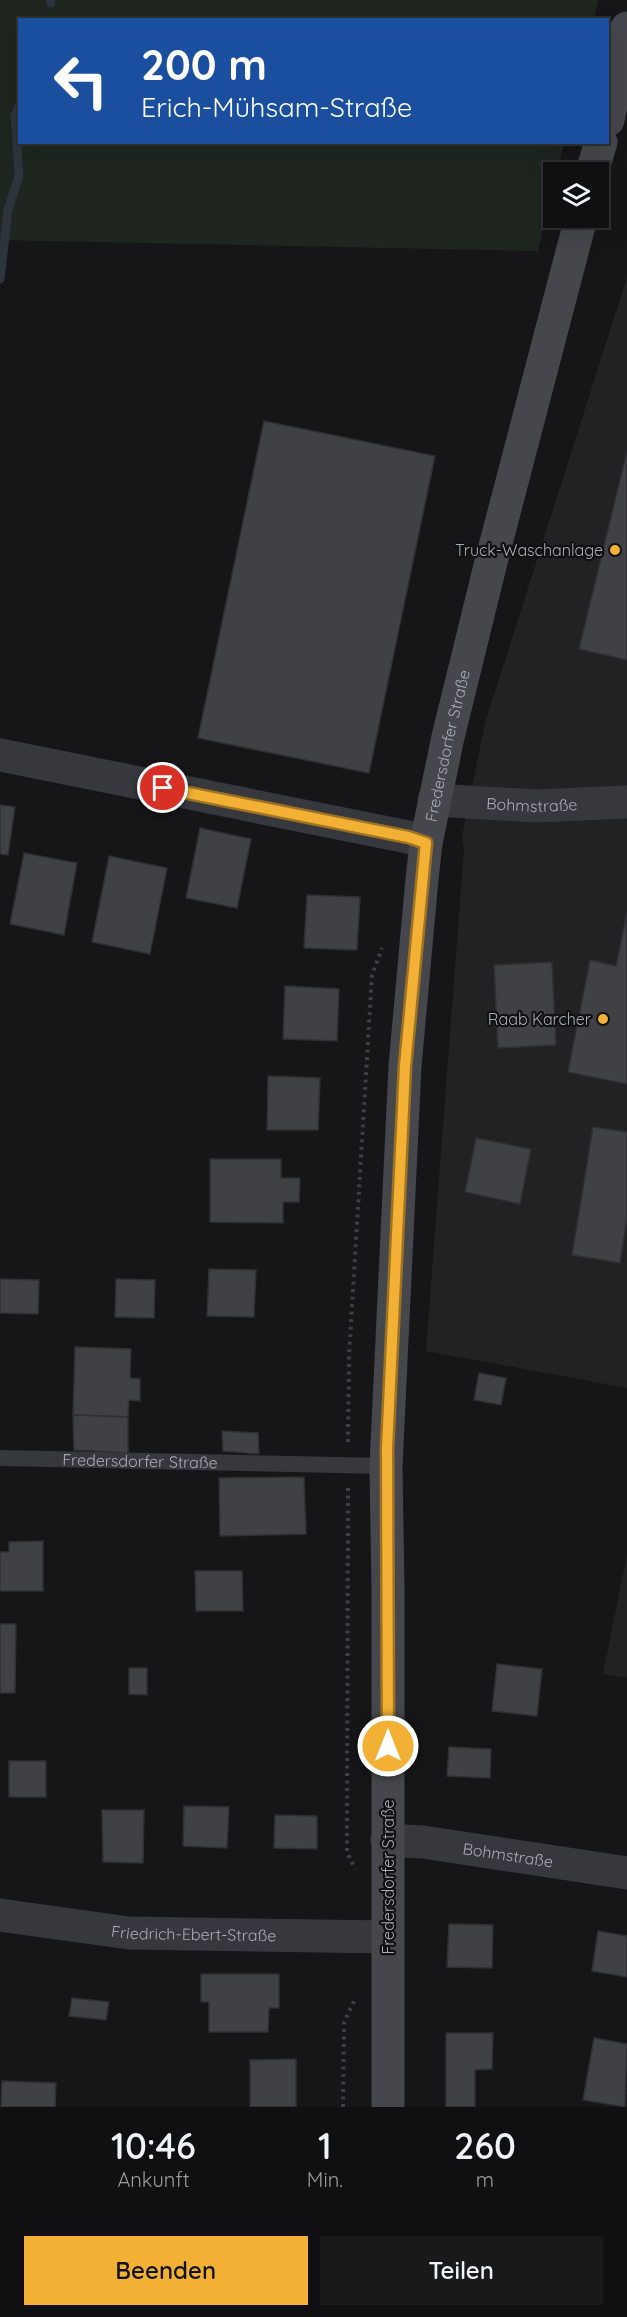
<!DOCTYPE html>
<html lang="de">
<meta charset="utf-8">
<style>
:root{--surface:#101012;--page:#19191b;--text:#f1f3f6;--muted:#9c9d9f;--line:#303032;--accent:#f2b134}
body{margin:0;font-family:Quicksand,sans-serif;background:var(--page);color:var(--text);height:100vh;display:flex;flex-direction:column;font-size:22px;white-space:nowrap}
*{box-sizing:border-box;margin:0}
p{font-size:20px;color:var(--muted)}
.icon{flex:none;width:33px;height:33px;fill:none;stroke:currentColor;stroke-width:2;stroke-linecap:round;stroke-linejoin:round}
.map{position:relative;height:2107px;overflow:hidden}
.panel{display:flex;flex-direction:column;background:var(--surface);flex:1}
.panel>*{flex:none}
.hud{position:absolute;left:18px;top:18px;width:591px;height:126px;border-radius:0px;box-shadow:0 6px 24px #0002,0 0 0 2px var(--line);background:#1a4fa0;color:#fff;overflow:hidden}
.tools{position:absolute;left:543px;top:162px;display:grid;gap:12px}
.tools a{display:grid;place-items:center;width:66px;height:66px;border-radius:0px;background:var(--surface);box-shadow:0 6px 24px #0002,0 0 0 2px var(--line);font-size:30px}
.pin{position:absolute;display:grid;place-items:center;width:51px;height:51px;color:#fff;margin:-26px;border:3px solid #fff;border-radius:50%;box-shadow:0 2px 6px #0007}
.me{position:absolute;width:66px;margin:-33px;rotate:0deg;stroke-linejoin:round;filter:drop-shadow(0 0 4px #0008)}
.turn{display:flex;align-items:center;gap:21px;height:126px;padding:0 24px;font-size:27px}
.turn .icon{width:78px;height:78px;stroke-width:2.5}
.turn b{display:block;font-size:42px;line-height:51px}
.eta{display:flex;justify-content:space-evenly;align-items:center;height:102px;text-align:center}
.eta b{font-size:36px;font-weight:600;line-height:42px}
.cta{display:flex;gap:12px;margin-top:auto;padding:12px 24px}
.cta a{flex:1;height:69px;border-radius:0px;background:var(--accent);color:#111;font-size:24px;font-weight:600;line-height:69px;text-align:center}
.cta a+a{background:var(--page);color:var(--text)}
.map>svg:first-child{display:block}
</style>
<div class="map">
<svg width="627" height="2107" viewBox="0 0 627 2107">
<rect width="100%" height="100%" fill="#161618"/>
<!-- built -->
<g fill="#222225">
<polygon points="627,277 627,1388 426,1351 464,848 462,836 485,723"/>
<polygon points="627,1554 627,1678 603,1674"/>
</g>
<!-- green -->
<polygon fill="#1e261f" points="0,0 598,0 594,20 20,20 20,142 564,143 557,172 554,172 553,186 538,251 0,240"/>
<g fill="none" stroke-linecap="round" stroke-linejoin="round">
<!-- stream -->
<g stroke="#2c353c" stroke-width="9">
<polyline points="51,3 51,0"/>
<polyline points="0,279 8,210 19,175 15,115 20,105"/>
</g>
</g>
<!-- building -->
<g fill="#404145" stroke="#303034" stroke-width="1.5">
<polygon points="264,421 435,456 369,773 198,738"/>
<polygon points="627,451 627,660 579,649"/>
<polygon points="0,805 15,807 8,855 0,854"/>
<polygon points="200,828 251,839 237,908 186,898"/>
<polygon points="24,853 77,863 64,935 10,924"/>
<polygon points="109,856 167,868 150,954 92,942"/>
<polygon points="307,895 360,897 357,950 304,948"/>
<polygon points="627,912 627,1084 568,1072 590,960 616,966"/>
<polygon points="552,962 556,1045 498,1048 494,965"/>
<polygon points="285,986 339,989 337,1041 283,1039"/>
<polygon points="268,1076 320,1078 318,1130 267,1130"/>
<polygon points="593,1127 627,1132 627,1218 620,1263 572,1255"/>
<polygon points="476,1138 531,1149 520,1204 465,1192"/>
<polygon points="210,1159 281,1159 281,1178 300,1178 299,1202 283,1202 283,1223 210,1222"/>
<polygon points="209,1269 256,1270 254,1317 207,1316"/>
<polygon points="0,1279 39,1280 38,1314 0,1313"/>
<polygon points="116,1279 155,1280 154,1318 115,1317"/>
<polygon points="75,1347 131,1349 130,1378 140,1379 140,1401 129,1400 128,1417 73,1415"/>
<polygon points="479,1373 506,1378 501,1405 474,1400"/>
<polygon points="73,1415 128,1417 128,1453 74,1450"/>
<polygon points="222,1431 258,1433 259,1454 223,1451"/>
<polygon points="304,1477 306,1534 220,1536 219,1478"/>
<polygon points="43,1541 43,1591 0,1591 0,1552 9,1552 9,1542"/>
<polygon points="195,1571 242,1571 243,1611 196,1611"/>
<polygon points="0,1624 16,1624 15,1693 0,1693"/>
<polygon points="497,1664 542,1669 537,1716 492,1711"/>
<polygon points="129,1668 147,1668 147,1695 129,1694"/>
<polygon points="449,1747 491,1749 490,1778 447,1776"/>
<rect x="9" y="1761" width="37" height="36"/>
<polygon points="184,1806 229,1807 227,1848 183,1846"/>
<polygon points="102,1810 144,1810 143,1863 103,1862"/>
<polygon points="275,1815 317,1816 317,1849 274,1848"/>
<polygon points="449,1924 493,1925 492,1968 447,1967"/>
<polygon points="598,1931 627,1936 627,1977 592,1971"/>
<polygon points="201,1974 279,1974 279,2008 269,2008 268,2032 209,2032 209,2002 201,2002"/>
<polygon points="72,1998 109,2002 106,2020 69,2016"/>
<polygon points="446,2033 493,2033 492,2069 475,2070 475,2107 446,2107"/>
<polygon points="594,2038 627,2044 625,2107 583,2100"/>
<polygon points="296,2059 296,2107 250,2107 250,2060"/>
<polygon points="2,2081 56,2083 55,2107 1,2107"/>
</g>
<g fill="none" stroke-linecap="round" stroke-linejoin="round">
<!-- path -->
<g stroke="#3d3f44" stroke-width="4" stroke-dasharray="3 4.5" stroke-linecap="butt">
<polyline points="348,1442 349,1356 372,975 382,948"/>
<polyline points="348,1488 347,1852 355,1869"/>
<polyline points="343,2107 344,2022 355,1999"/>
</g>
<!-- lane -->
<path stroke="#37383d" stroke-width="16" id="s1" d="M0,1458L386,1466"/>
<!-- street -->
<g stroke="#37383d" stroke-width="33">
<polyline points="0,755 408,837 426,843"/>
<path id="s2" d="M434,800L536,806L627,802"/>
<path id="s3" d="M387,1840L423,1842L627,1873"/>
<path id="s4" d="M0,1915L129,1933L387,1937"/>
</g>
<!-- secondary -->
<g stroke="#45474d" stroke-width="33">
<polyline points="608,120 627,28"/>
<polyline points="592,172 601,142"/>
<path id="s5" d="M388,2107V1590L386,1466L405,1066L422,879L426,843L448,737L491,562L581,218"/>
</g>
</g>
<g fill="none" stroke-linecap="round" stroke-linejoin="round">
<defs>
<polyline id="route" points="163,788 408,837 426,843 405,1066 387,1448 388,1746"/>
</defs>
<!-- route casing -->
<use href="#route" stroke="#9d7322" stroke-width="15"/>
<!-- route -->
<use href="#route" stroke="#f2b134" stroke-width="10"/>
</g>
<!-- markers -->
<g fill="#f2b134" stroke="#111113" stroke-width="2">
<circle cx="615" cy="550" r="6"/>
<circle cx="603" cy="1019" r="6"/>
</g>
<g text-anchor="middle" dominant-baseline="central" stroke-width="4.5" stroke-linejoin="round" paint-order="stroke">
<!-- poi labels -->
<g font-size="16" fill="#a8adb8" stroke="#111113" text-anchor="end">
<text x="603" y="550">Truck-Waschanlage</text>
<text x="591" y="1019">Raab Karcher</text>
</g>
<!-- street labels -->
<g font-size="16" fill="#a8adb8" stroke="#111113">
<text stroke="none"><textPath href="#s5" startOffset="1365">Fredersdorfer Straße</textPath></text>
<text stroke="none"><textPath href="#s2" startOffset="98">Bohmstraße</textPath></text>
<text stroke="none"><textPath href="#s1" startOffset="140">Fredersdorfer Straße</textPath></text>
<text stroke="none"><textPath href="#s3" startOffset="122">Bohmstraße</textPath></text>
<text transform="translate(388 1877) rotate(-90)">Fredersdorfer Straße</text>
<text stroke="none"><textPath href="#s4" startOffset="195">Friedrich-Ebert-Straße</textPath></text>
</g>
</g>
</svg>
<div class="tools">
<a><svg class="icon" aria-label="layers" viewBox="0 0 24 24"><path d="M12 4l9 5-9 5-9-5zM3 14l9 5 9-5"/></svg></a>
</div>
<div class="pin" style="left:163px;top:788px;background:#d93025"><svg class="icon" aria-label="arrive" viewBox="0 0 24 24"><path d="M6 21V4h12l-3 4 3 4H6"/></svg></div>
<svg class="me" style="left:388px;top:1746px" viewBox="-20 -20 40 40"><circle r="17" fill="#f2b134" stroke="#fff" stroke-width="3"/><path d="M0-11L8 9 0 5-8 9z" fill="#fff"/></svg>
<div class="hud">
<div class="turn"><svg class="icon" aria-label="left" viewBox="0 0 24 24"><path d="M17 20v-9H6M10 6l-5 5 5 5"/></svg><div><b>200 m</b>Erich-Mühsam-Straße</div></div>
</div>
</div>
<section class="panel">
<div class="eta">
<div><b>10:46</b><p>Ankunft</p></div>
<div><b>1</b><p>Min.</p></div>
<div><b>260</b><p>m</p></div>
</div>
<div class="cta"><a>Beenden</a><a>Teilen</a></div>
</section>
